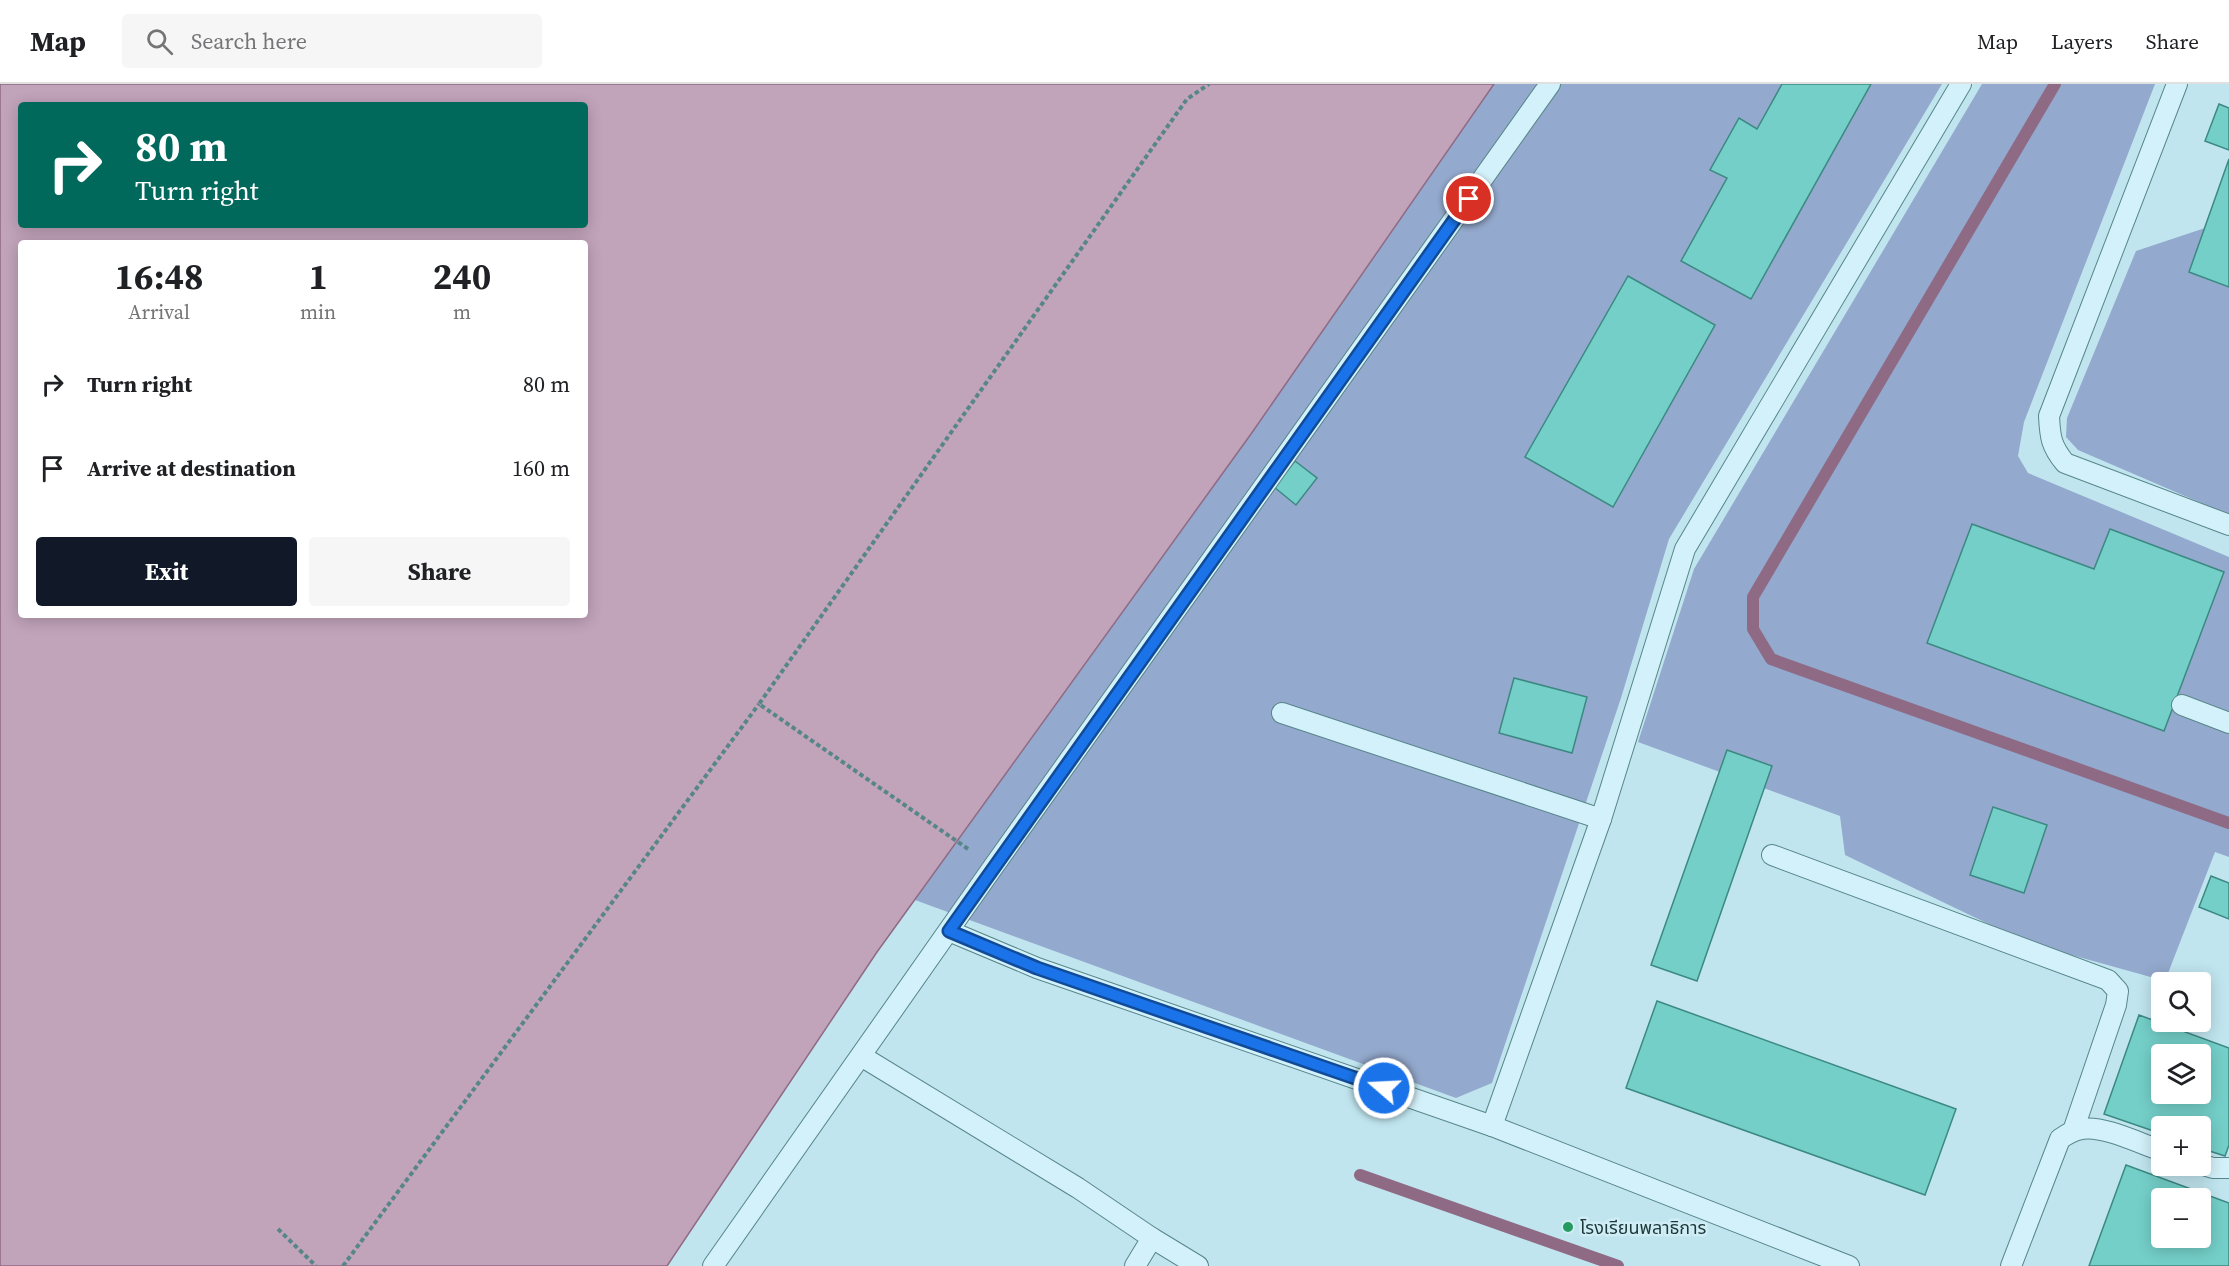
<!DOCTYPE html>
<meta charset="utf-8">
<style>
:root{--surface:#fff;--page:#f6f6f6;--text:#202124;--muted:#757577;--line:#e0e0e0;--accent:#111827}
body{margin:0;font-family:"Source Serif 4","Noto Sans Thai",serif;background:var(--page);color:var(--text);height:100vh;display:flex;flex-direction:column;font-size:22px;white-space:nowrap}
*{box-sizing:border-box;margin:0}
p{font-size:20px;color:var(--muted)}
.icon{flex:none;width:33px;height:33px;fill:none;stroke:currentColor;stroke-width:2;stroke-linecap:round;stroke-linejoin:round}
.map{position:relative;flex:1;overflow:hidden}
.side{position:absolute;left:18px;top:156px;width:570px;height:378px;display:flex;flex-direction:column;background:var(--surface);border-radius:6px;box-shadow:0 3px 15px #0003}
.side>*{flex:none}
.hud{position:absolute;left:18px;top:18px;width:570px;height:126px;border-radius:6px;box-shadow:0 3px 15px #0003;background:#00695c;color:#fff;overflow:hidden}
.tools{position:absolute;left:2151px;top:888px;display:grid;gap:12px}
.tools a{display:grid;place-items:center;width:60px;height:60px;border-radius:6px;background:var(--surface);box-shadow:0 3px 15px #0003;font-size:30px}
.pin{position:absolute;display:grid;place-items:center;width:51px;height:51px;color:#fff;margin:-26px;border:3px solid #fff;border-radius:50%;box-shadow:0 2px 6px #0007}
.me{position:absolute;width:66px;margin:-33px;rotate:289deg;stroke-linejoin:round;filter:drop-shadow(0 0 4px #0008)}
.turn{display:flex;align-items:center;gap:21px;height:126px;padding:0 18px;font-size:27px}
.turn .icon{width:78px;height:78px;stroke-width:2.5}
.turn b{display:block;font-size:42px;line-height:51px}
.eta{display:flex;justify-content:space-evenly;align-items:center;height:102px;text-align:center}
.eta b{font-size:36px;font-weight:700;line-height:42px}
.button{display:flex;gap:12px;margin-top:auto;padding:12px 18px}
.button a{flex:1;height:69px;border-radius:6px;background:var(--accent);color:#fff;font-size:24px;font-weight:700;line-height:69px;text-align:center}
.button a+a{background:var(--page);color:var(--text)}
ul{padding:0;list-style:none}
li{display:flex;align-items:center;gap:18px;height:84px;padding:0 18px}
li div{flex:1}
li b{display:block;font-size:22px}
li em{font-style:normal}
header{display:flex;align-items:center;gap:36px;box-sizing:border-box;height:84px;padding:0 30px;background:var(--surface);border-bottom:2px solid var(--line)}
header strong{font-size:28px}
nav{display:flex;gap:33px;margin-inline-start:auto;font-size:21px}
.search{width:420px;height:54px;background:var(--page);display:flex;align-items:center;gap:15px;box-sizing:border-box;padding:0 21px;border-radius:6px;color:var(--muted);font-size:22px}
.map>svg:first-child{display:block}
</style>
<header>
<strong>Map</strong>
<div class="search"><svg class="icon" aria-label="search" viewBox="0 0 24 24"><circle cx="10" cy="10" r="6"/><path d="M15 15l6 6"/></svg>Search here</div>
<nav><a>Map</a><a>Layers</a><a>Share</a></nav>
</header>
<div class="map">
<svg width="2229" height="1182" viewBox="0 0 2229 1182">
<rect width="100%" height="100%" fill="#c0e5ef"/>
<!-- green -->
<g fill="#93a9cd">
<polygon points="1494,0 1942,0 1669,455 1621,614 1492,999 1456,1014 915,816 1251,350"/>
<polygon points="1982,0 2155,0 2024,338 2018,372 2028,389 2229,473 2229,773 2215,768 2165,897 2028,859 1845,771 1840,732 1638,658 1694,485"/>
<polygon points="2220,139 2229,147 2229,431 2078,366 2066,353 2067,334 2136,167"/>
</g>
<!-- water -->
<path fill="#c1a3ba" stroke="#8f6a85" stroke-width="1.5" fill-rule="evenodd" d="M0,0H1494L1251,350L877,868L667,1182H0ZM21,21H585V141H21ZM21,159H585V531H21Z"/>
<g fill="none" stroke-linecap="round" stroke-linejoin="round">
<!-- stream -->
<g stroke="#8f6a85" stroke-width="12">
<polyline points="2055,0 1753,513 1753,545 1771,575 2229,739"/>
<polyline points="1360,1091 1618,1182"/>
</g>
</g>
<!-- building -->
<g fill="#74cfc9" stroke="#3c8982" stroke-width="1.5" fill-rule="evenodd">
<polygon points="1782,0 1871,0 1751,215 1681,177 1727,94 1710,86 1739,34 1757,45"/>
<polygon points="2219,20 2229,24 2229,66 2205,57"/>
<polygon points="2229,75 2229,203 2189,188"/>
<polygon points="1628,192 1715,241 1613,423 1525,373"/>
<polygon points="1295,377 1317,394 1296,421 1274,403"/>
<polygon points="1972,440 2094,485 2110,445 2224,488 2164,647 1927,559"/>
<polygon points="1514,594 1587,613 1572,669 1499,649"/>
<polygon points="1727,666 1772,682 1697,897 1651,881"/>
<polygon points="1993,723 2047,741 2024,809 1970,791"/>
<polygon points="2211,792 2229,799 2229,835 2199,823"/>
<polygon points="1657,917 1956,1025 1925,1111 1626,1004"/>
<path d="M2139,931L2229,964V1061L2225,1072L2200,1064V1042H2162V1050L2104,1030ZM2162,970H2200V1010H2162Z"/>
<path d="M2126,1081L2229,1119V1182H2089ZM2162,1114H2200V1154H2162Z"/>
</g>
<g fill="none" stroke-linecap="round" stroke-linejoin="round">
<defs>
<g id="lane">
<path d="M2177,0L2049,332C2050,353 2051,362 2065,379L2229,441"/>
<polyline points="2182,621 2229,639"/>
<polyline points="1282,629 1601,735"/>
<polyline points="1772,771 2108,896 2118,907 2116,921 2073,1047"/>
<polyline points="949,847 1037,884 1492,1042 1601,735 1685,465 1961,0"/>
<polyline points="861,972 1078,1104 1152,1154 1135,1182"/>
<polyline points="1492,1042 1849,1182"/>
<polyline points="2200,1080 2213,1084 2229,1084"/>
<polyline points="1152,1154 1198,1182"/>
<polyline points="713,1182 991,786 1550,0"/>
<path d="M2011,1182L2060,1055C2067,1050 2074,1046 2082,1045C2103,1041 2141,1060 2162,1067"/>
</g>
</defs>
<!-- lane casing -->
<use href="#lane" stroke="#578689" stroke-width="22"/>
<!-- path -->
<g stroke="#578689" stroke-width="4" stroke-dasharray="4.5 3" stroke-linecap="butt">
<polyline points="968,765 759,620 1187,15 1209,0"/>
<polyline points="278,1145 316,1182"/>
<polyline points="343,1182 759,620"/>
</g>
<!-- lane -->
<use href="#lane" stroke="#d3f1fa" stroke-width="20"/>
</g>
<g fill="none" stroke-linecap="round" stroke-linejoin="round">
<defs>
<polyline id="route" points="1384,1004 1037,884 949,847 1469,115"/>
</defs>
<!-- route casing -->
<use href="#route" stroke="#114b97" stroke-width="15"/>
<!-- route -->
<use href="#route" stroke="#1a73e8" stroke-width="10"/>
</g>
<!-- markers -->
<circle fill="#259a61" stroke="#d0edf6" stroke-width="2" cx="1568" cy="1143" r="6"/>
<g text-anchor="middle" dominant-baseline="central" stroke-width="5" stroke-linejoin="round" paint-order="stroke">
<!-- poi labels -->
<g font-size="18" fill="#1c3838" stroke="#d0edf6" text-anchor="start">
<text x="1580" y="1143">โรงเรียนพลาธิการ</text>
</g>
</g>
</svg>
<div class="tools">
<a><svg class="icon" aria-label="search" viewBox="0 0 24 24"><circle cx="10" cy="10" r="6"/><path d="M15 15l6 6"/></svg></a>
<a><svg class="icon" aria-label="layers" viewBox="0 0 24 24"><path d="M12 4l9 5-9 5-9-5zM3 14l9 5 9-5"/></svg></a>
<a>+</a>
<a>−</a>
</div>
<div class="pin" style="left:1469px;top:115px;background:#d93025"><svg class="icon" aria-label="arrive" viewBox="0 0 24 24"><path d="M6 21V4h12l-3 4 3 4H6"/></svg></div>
<svg class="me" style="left:1384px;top:1004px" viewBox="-20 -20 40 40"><circle r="17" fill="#1a73e8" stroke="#fff" stroke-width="3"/><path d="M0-11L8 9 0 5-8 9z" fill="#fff"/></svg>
<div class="hud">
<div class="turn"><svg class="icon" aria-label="right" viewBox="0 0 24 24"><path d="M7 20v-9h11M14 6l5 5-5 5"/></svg><div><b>80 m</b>Turn right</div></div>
</div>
<section class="side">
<div class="eta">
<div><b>16:48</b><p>Arrival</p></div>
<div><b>1</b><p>min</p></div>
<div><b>240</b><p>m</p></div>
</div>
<ul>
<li><svg class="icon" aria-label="right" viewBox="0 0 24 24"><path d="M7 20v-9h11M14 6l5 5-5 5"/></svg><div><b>Turn right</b></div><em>80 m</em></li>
<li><svg class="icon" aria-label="arrive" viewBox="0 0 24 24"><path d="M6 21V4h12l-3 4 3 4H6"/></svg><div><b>Arrive at destination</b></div><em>160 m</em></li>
</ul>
<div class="button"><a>Exit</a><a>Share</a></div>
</section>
</div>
